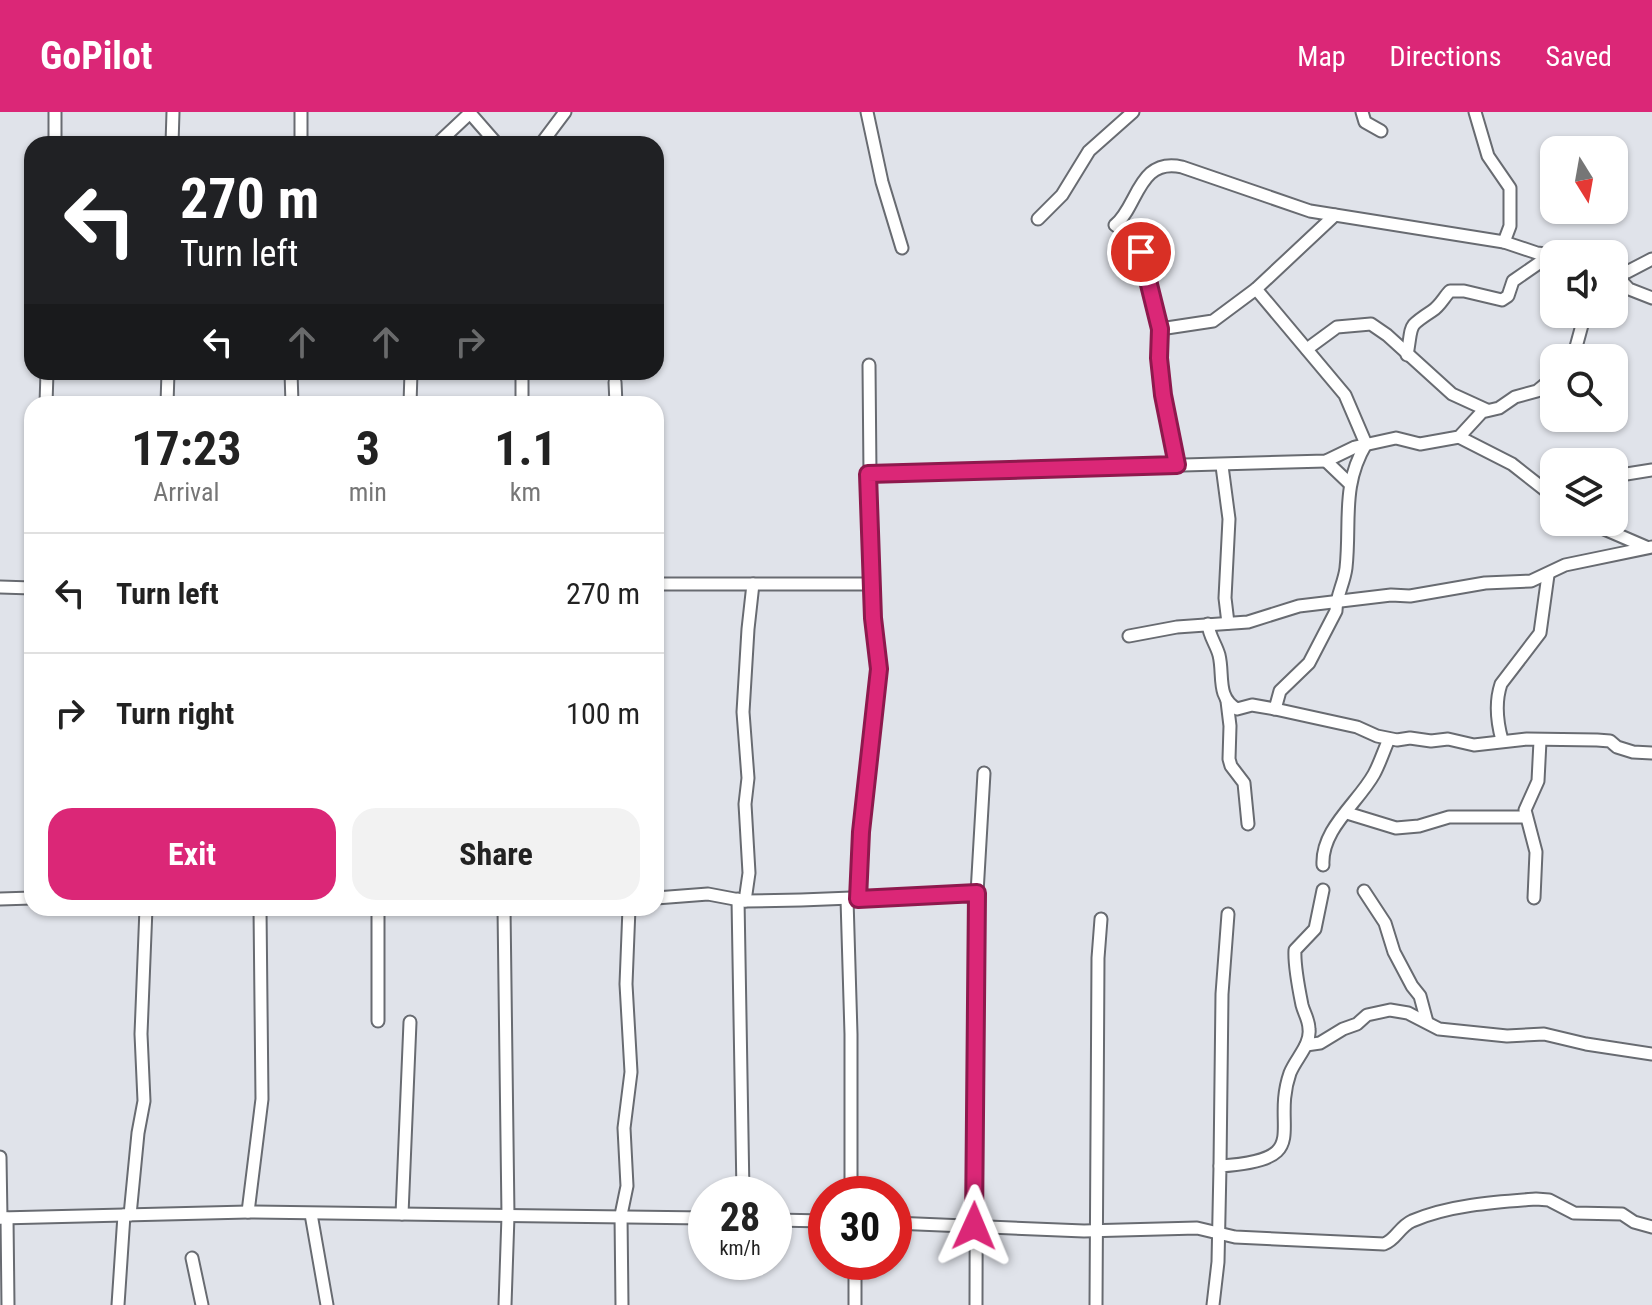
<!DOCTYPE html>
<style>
:root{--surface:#fff;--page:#f2f2f2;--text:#222;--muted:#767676;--line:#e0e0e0;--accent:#db2777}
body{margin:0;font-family:"Roboto Condensed",sans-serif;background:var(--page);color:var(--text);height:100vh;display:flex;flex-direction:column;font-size:30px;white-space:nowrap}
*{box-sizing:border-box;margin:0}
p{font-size:26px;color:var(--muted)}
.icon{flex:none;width:44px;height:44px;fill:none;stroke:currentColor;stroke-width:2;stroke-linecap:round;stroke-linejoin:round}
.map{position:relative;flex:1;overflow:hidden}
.panel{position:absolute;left:24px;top:284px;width:640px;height:520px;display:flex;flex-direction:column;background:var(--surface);border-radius:24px;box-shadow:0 2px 6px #0004}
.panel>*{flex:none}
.banner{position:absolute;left:24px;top:24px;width:640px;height:244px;border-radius:24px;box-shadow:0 2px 6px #0004;background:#202124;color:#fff;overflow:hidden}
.needle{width:52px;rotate:169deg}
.fabs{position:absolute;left:1540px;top:24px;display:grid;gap:16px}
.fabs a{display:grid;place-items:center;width:88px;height:88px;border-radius:16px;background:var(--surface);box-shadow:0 2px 6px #0004;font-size:40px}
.speed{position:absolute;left:688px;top:1064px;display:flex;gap:16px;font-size:40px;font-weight:700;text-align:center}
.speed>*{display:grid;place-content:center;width:104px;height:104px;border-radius:50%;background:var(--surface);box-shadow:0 2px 6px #0004;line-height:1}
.speed small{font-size:20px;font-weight:400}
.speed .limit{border:12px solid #d22;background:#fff;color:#111}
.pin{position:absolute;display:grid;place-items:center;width:68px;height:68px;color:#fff;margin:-34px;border:4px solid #fff;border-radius:50%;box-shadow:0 2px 8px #0007}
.me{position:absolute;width:88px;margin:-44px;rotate:1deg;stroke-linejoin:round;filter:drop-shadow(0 0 6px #0008)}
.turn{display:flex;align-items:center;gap:28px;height:168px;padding:0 24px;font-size:36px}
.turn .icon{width:104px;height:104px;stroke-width:2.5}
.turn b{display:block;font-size:56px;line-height:68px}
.lanes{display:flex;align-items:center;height:76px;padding:0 24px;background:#0003;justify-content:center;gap:40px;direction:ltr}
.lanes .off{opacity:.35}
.eta{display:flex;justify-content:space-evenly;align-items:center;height:136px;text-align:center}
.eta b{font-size:48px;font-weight:700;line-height:56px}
.button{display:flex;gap:16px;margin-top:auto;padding:16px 24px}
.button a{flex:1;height:92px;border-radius:24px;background:var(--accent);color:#fff;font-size:32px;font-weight:700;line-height:92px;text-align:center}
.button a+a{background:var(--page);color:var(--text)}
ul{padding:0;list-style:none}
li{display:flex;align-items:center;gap:24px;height:120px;padding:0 24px;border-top:2px solid var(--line)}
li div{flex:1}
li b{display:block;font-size:30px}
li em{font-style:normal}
header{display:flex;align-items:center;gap:48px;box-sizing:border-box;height:112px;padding:0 40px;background:var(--accent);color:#fff}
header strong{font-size:38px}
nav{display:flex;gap:44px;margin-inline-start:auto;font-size:28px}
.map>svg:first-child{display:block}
</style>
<header>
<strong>GoPilot</strong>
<nav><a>Map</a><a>Directions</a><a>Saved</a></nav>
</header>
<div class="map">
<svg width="1652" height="1193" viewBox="0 0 1652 1193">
<rect width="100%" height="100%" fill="#e0e3ea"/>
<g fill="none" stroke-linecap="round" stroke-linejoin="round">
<defs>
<g id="minor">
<polyline points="301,0 301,32"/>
<polyline points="469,0 497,32"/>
<polyline points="867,0 882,70 902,136"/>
<polyline points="1362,0 1365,10 1381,19"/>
<polyline points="1475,0 1488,44 1510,76 1510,114 1504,130"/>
<polyline points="55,32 55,0"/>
<polyline points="172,32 173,0"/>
<polyline points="437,32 470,1"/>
<polyline points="541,32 565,0"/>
<polyline points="1038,107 1062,83 1089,39 1133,0"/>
<polyline points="1614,163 1627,160 1652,147"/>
<polyline points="1616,163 1629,177 1652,186"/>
<path d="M1256,177L1345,283L1366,332C1341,374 1351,410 1346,456C1344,472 1336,484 1336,499L1309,551L1280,579L1275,597"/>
<polyline points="1160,217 1213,209 1256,177 1335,103"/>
<polyline points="1307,237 1337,215 1371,212 1387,223 1452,282 1487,298"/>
<path d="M1407,243C1413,212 1406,216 1432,199C1440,194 1444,185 1450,179H1464L1502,188L1508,184L1513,169L1552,142"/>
<polyline points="1573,246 1585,202"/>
<polyline points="291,260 292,292"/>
<polyline points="522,260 522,292"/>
<polyline points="615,270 616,292"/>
<polyline points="46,292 47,260"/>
<polyline points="167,292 168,260"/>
<polyline points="410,292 411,260"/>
<polyline points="1459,325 1512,352 1554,385"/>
<polyline points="1326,349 1349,371"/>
<path d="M1177,353L1163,283L1159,246L1160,217L1151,172L1136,128L1115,113C1138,95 1138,45 1182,55L1310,99L1504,130L1537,141L1554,143"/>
<polyline points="1222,354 1229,407 1225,486 1228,511"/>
<polyline points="868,362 1326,349 1355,335 1396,326 1420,332 1459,325 1482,300 1499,296 1515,285 1537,279 1554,265"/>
<polyline points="1614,364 1652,358"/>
<polyline points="1588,410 1646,435"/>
<polyline points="656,472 871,472"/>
<polyline points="0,475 32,476"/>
<path d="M1208,512C1209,524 1216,532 1219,543C1224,563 1216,585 1237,597L1252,593L1275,597L1357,615L1377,624L1397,628L1410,626L1431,629L1448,627L1474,633L1527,627L1597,628L1610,629L1617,635L1633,640L1652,641"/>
<polyline points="1129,524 1177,515 1248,510 1299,494 1391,483 1410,484 1485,471 1531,469 1565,453 1652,435"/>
<polyline points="1227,589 1230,614 1229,647 1231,654 1244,671 1248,712"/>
<path d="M1502,628C1497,610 1495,590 1501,572L1540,521L1548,463"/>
<polyline points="1347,701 1396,716 1419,714 1449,705 1525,705"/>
<path d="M1323,753C1321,717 1358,691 1374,662C1380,651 1384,638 1389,627"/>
<polyline points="1364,779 1385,811 1394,840 1412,874 1420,884 1427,910"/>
<polyline points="656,786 708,782 745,789 801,788 977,781"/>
<polyline points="1534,786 1536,740 1525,698 1538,669 1540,629"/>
<polyline points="0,787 32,786"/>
<polyline points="738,787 743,1082"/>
<polyline points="847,787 851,922 851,1082"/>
<polyline points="858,787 861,720 879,557 871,472 869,253"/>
<polyline points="745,789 749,761 745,692 748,666 743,600 748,517 753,472"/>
<polyline points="378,796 378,909"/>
<polyline points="504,796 508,1104 505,1193"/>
<polyline points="1306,933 1320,931 1343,917 1357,912 1367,903 1390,898 1408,901 1439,917 1507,924 1544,922 1586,932 1652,942"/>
<polyline points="0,1045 1,1106"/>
<polyline points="1220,1054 1222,882 1228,802"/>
<polyline points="248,1100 262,987 260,796"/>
<polyline points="311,1102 327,1193"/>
<polyline points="402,1102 410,910"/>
<polyline points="130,1103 138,1021 144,989 141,922 146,796"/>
<polyline points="0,1106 248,1100 706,1106"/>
<polyline points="7,1106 8,1193"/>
<polyline points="774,1108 826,1109"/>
<path d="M894,1111L1084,1119L1197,1116L1235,1125L1384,1132C1396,1128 1399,1115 1412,1109C1449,1093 1495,1090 1536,1087L1549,1088L1574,1101L1622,1102L1634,1110L1652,1115"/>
<polyline points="192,1146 202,1193"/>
<polyline points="118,1193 124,1103"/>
<polyline points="622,1193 621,1103 627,1074 624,1016 631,960 626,872 629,796"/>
<polyline points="855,1193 855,1150"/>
<polyline points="976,1193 977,781 984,661"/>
<polyline points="1096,1193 1098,846 1101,807"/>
<path d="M1213,1193L1218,1150L1220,1054C1316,1048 1270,1018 1290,961C1296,946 1311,933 1309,917C1309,908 1304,901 1302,893C1299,878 1294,854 1295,838L1315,817L1323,778"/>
</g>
</defs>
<!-- minor casing -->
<use href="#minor" stroke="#686b71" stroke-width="15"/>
<!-- minor -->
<use href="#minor" stroke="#fff" stroke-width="11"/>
</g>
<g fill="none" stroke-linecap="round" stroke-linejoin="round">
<defs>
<polyline id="route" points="974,1114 977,781 858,787 861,720 879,557 873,506 868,362 1177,353 1163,283 1159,246 1160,217 1141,140"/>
</defs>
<!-- route casing -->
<use href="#route" stroke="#8e194d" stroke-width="20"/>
<!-- route -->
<use href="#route" stroke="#db2777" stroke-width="14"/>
</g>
</svg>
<div class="fabs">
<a><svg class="needle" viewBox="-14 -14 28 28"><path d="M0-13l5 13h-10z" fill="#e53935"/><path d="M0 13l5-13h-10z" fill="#767676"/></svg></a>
<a><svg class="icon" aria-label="sound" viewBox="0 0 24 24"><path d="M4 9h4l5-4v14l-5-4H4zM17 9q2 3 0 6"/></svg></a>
<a><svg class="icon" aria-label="search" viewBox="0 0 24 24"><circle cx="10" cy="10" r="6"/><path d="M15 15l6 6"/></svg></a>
<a><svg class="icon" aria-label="layers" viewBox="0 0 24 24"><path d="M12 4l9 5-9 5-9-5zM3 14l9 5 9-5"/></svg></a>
</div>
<div class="speed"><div>28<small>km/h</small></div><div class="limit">30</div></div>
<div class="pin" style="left:1141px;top:140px;background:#d93025"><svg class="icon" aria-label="arrive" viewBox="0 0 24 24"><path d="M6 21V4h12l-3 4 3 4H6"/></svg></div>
<svg class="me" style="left:974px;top:1114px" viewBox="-20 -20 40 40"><path d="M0-17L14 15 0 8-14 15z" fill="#db2777" stroke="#fff" stroke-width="4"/></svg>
<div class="banner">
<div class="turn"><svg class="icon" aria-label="left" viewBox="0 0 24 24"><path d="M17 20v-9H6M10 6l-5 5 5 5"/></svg><div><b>270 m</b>Turn left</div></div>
<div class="lanes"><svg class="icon" aria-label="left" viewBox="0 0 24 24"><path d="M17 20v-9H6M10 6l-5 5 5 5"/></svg><svg class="icon off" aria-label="ahead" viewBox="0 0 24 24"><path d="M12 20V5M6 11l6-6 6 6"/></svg><svg class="icon off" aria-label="ahead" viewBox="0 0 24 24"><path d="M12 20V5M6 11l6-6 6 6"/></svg><svg class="icon off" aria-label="right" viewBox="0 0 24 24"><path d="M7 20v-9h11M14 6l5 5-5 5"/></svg></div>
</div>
<section class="panel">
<div class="eta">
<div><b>17:23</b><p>Arrival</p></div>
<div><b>3</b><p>min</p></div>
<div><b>1.1</b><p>km</p></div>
</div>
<ul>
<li><svg class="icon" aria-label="left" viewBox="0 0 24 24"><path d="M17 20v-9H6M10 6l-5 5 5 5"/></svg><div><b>Turn left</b></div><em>270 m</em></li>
<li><svg class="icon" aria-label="right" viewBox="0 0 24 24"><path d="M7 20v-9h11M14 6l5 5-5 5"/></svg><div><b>Turn right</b></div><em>100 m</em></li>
</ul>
<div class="button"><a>Exit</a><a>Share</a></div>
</section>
</div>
